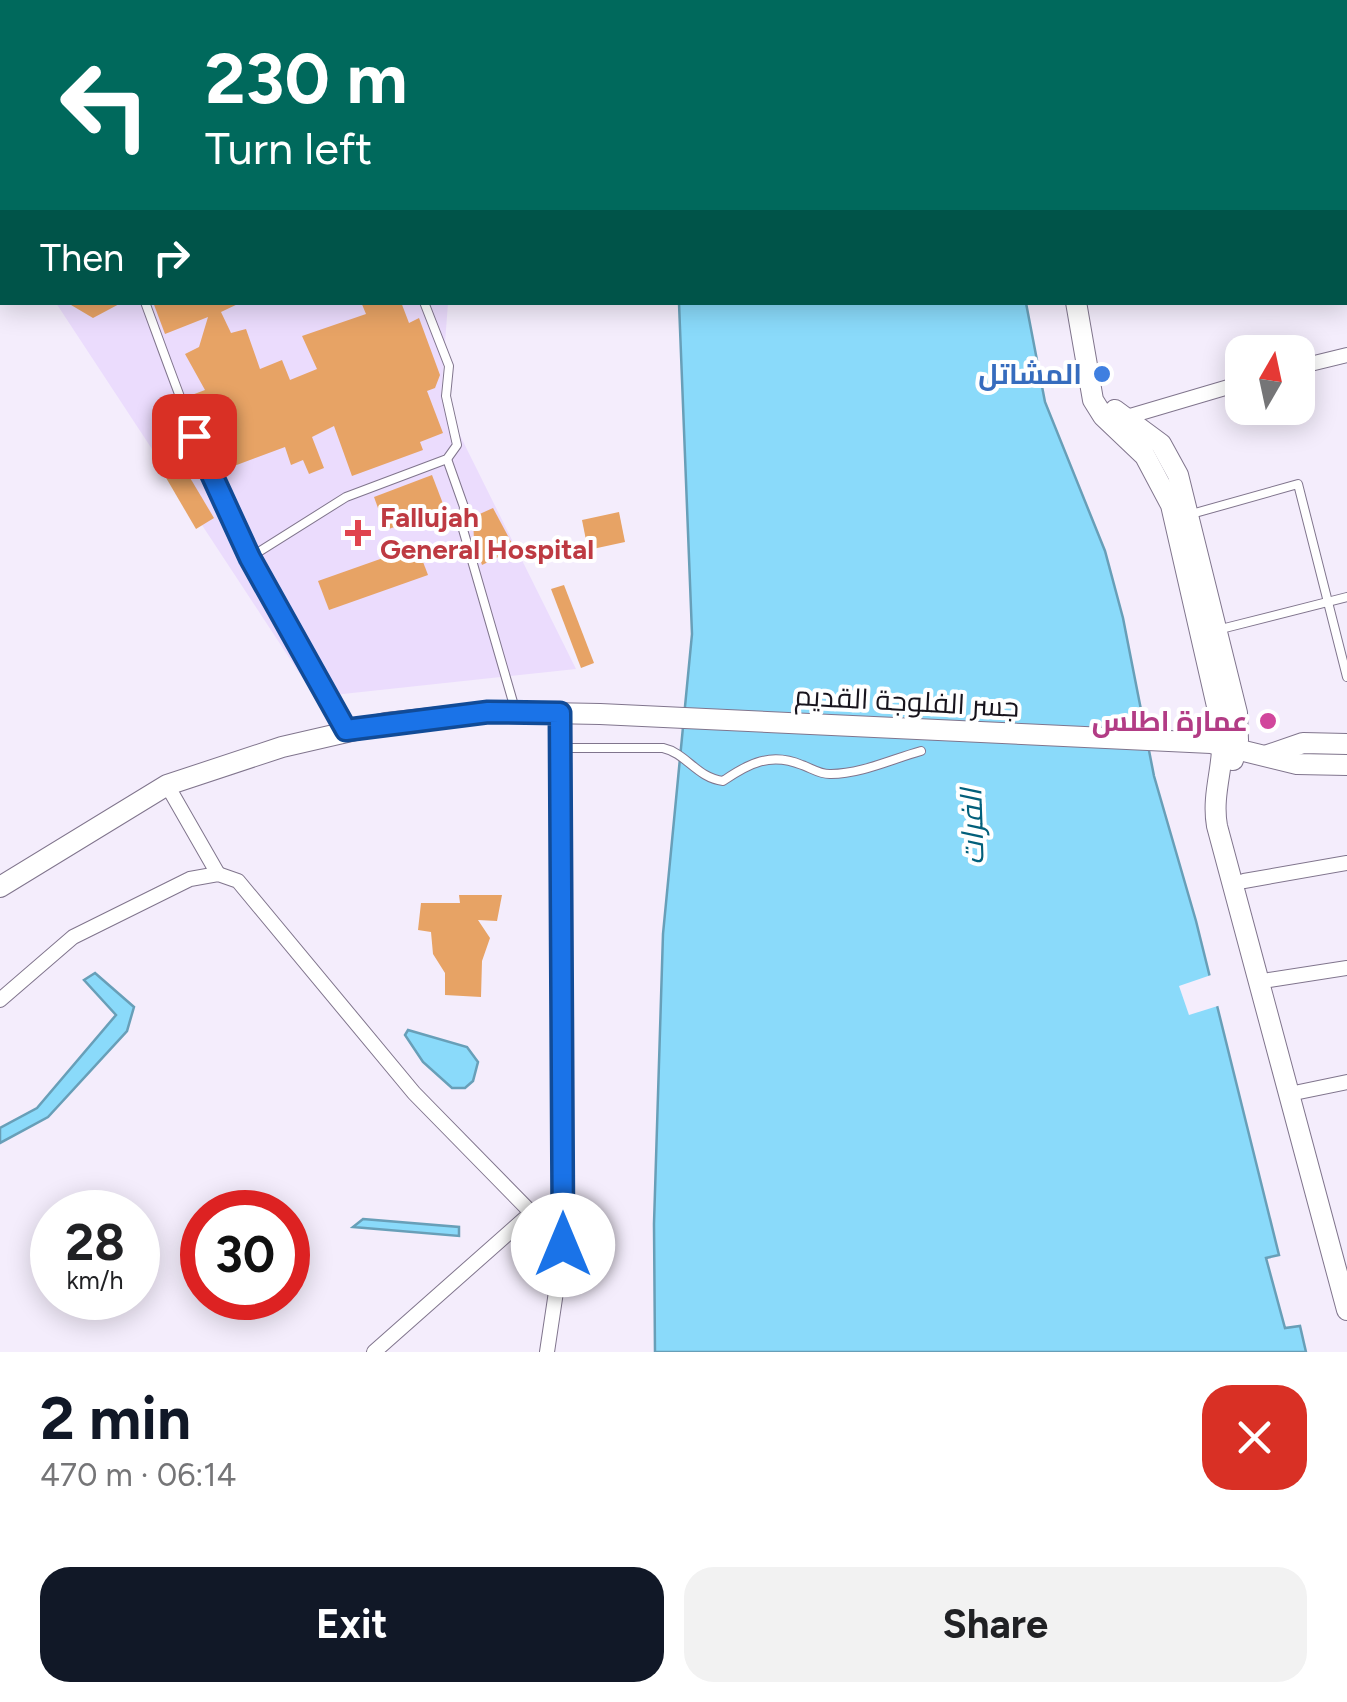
<!DOCTYPE html>
<meta charset="utf-8">
<style>
:root{--surface:#fff;--page:#f2f2f2;--text:#202124;--muted:#757577;--accent:#111827}
body{margin:0;font-family:Figtree,Cairo,sans-serif;background:var(--page);color:var(--text);height:100vh;display:flex;flex-direction:column;font-size:38px;white-space:nowrap}
*{box-sizing:border-box;margin:0}
p{font-size:32px;color:var(--muted)}
.icon{flex:none;width:55px;height:55px;fill:none;stroke:currentColor;stroke-width:2;stroke-linecap:round;stroke-linejoin:round}
.map{position:relative;height:1352px;overflow:hidden}
.drawer{display:flex;flex-direction:column;background:var(--surface);flex:1}
.drawer>*{flex:none}
.banner{position:absolute;left:0px;top:0px;width:1348px;height:305px;box-shadow:0 5px 25px #0003;background:#00695c;color:#fff;overflow:hidden}
.needle{width:65px;rotate:9deg}
.fabs{position:absolute;left:1225px;top:335px;display:grid;gap:20px}
.fabs a{display:grid;place-items:center;width:90px;height:90px;border-radius:20px;background:var(--surface);box-shadow:0 5px 25px #0003;font-size:50px}
.speed{position:absolute;left:30px;top:1190px;display:flex;gap:20px;font-size:50px;font-weight:700;text-align:center}
.speed>*{display:grid;place-content:center;width:130px;height:130px;border-radius:50%;background:var(--surface);box-shadow:0 5px 25px #0003;line-height:1}
.speed small{font-size:25px;font-weight:400}
.speed .limit{border:15px solid #d22;background:#fff;color:#111}
.pin{position:absolute;display:grid;place-items:center;width:85px;height:85px;color:#fff;margin:-42px;border-radius:20px;box-shadow:0 5px 15px #0006}
.me{position:absolute;width:110px;margin:-55px;rotate:0deg;stroke-linejoin:round;filter:drop-shadow(0 0 8px #0008)}
.turn{display:flex;align-items:center;gap:35px;height:210px;padding:0 40px;font-size:45px}
.turn .icon{width:130px;height:130px;stroke-width:2.5}
.turn b{display:block;font-size:70px;line-height:85px}
.then{display:flex;align-items:center;height:95px;padding:0 40px;background:#0003;gap:20px;font-size:38px}
.round{display:grid;place-items:center;flex:none;width:105px;height:105px;border-radius:30px;background:var(--page)}
.summary{display:flex;align-items:center;justify-content:space-between;height:170px;padding:0 40px}
h1{font-size:60px;font-weight:700;line-height:75px;color:var(--accent)}
.primary-button{display:flex;gap:20px;margin-top:auto;padding:20px 40px}
.primary-button a{flex:1;height:115px;border-radius:30px;background:var(--accent);color:#fff;font-size:40px;font-weight:700;line-height:115px;text-align:center}
.primary-button a+a{background:var(--page);color:var(--text)}
.map>svg:first-child{display:block}
</style>
<div class="map">
<svg width="1347" height="1352" viewBox="0 0 1347 1352">
<rect width="100%" height="100%" fill="#f4edfc"/>
<!-- built -->
<polygon fill="#ebdcfd" points="56,303 448,303 441,397 576,669 315,697"/>
<!-- water -->
<g fill="#8adafa" stroke="#689fb8" stroke-width="2.5">
<polygon points="10,0 442,0 7,2"/>
<polygon points="585,0 1057,0 587,2"/>
<polygon points="679,303 1026,303 1045,402 1105,551 1123,618 1154,776 1196,921 1279,1255 1266,1258 1285,1328 1300,1326 1306,1352 655,1352 654,1224 663,934 692,634"/>
<polygon points="95,973 134,1007 127,1031 48,1117 0,1143 0,1128 37,1108 116,1015 84,980"/>
<polygon points="408,1030 467,1047 478,1062 473,1081 465,1088 452,1088 423,1062 405,1035"/>
<polygon points="363,1219 459,1227 459,1236 353,1227"/>
</g>
<!-- pier -->
<polygon fill="#f4edfc" points="1214,974 1221,1005 1189,1015 1179,986"/>
<!-- building -->
<g fill="#e7a365">
<polygon points="66,302 123,302 93,318"/>
<polygon points="153,302 242,302 221,312 231,333 246,329 260,369 282,360 290,380 317,369 302,336 366,314 361,302 401,302 409,323 419,318 440,375 435,388 427,391 443,433 420,442 423,450 352,476 334,426 312,437 324,468 309,474 303,460 291,465 285,447 218,472 189,400 189,396 205,390 185,354 199,347 208,317 165,334"/>
<polygon points="176,406 196,457 179,464 158,413"/>
<polygon points="183,466 214,518 196,529 165,476"/>
<polygon points="432,475 445,509 386,530 374,497"/>
<polygon points="493,508 515,549 482,565 474,541 473,517"/>
<polygon points="619,512 625,542 588,550 582,520"/>
<polygon points="417,546 428,575 329,610 318,581"/>
<polygon points="564,585 594,663 581,668 551,589"/>
<polygon points="459,895 502,895 497,921 478,920 490,938 482,961 481,997 445,995 445,973 433,954 431,932 418,930 421,903 460,903"/>
</g>
<g fill="none" stroke-linecap="round" stroke-linejoin="round">
<defs>
<g id="lane">
<path d="M145,302C177,389 207,475 249,557C279,616 316,671 345,730"/>
<polyline points="447,459 464,507 462,526 515,709"/>
<polyline points="1188,515 1298,484 1347,677"/>
<polyline points="249,558 346,497 447,459 457,445 446,396 449,366 424,302"/>
<polyline points="1217,630 1347,597"/>
<path d="M560,748H663C686,753 697,778 723,781C749,763 771,752 802,765C811,768 821,775 831,774C861,774 892,759 921,751"/>
</g>
<g id="street">
<polyline points="1345,207 1347,207"/>
<polyline points="1298,367 1347,355"/>
<polyline points="1120,419 1242,383"/>
<polyline points="167,785 218,874"/>
<polyline points="1244,881 1347,863"/>
<polyline points="1269,980 1347,968"/>
<polyline points="0,1000 73,937 190,879 218,874 238,881 414,1093 563,1245"/>
<polyline points="1299,1092 1347,1082"/>
<polyline points="374,1352 531,1213"/>
<polyline points="547,1352 563,1245 560,713"/>
</g>
<g id="secondary">
<polyline points="1101,2 1101,0"/>
<polyline points="1255,2 1255,0"/>
<path d="M1076,302L1093,400L1103,416L1145,456L1171,505L1222,728C1226,762 1211,792 1217,826L1347,1310"/>
<polyline points="1115,410 1161,444 1178,475 1237,713 1238,740 1233,760"/>
<polyline points="1268,755 1303,743 1347,744"/>
<polyline points="0,887 167,785 282,747 386,723 488,712 600,714 1211,743 1297,764 1347,765"/>
</g>
</defs>
<!-- lane casing -->
<use href="#lane" stroke="#80758d" stroke-width="10"/>
<!-- street casing -->
<use href="#street" stroke="#80758d" stroke-width="16"/>
<!-- secondary casing -->
<use href="#secondary" stroke="#80758d" stroke-width="22"/>
<!-- lane -->
<use href="#lane" stroke="#fff" stroke-width="8"/>
<!-- street -->
<use href="#street" stroke="#fff" stroke-width="14"/>
<!-- secondary -->
<use href="#secondary" stroke="#fff" stroke-width="20"/>
</g>
<g fill="none" stroke-linecap="round" stroke-linejoin="round">
<defs>
<polyline id="route" points="194,436 250,558 346,730 488,712 560,713 563,1245"/>
</defs>
<!-- route casing -->
<use href="#route" stroke="#114b97" stroke-width="25"/>
<!-- route -->
<use href="#route" stroke="#1a73e8" stroke-width="18"/>
</g>
<!-- markers -->
<circle fill="#3f7fe0" stroke="#fff" stroke-width="4" cx="1102" cy="374" r="10"/>
<path fill="#e0444e" stroke="#fff" stroke-width="4" d="M353 518h10v10h10v10h-10v10h-10v-10h-10v-10h10z"/>
<circle fill="#d1479c" stroke="#fff" stroke-width="4" cx="1268" cy="721" r="10"/>
<g text-anchor="middle" dominant-baseline="central" stroke-width="8" stroke-linejoin="round" paint-order="stroke">
<!-- shop labels -->
<g font-size="28" font-weight="bold" fill="#366cbe" stroke="#fff" text-anchor="end">
<text x="1082" y="374">المشاتل</text>
</g>
<!-- health labels -->
<g font-size="28" font-weight="bold" fill="#be3a42" stroke="#fff" text-anchor="start">
<text x="380" y="517">Fallujah<tspan x="380" dy="32">General Hospital</tspan></text>
</g>
<!-- street labels -->
<g font-size="28" fill="#18141d" stroke="#fff">
<text transform="translate(907 701) rotate(3)">جسر الفلوجة القديم</text>
</g>
<!-- hotel labels -->
<g font-size="28" font-weight="bold" fill="#b23c85" stroke="#fff" text-anchor="end">
<text x="1248" y="721">عمارة اطلس</text>
</g>
<!-- water labels -->
<g font-size="30" font-style="italic" fill="#025f7a" stroke="#fff">
<text transform="translate(972 827) rotate(-92)">الفرات</text>
</g>
</g>
</svg>
<div class="fabs">
<a><svg class="needle" viewBox="-14 -14 28 28"><path d="M0-13l5 13h-10z" fill="#e53935"/><path d="M0 13l5-13h-10z" fill="#757577"/></svg></a>
</div>
<div class="speed"><div>28<small>km/h</small></div><div class="limit">30</div></div>
<div class="pin" style="left:194px;top:436px;background:#d93025"><svg class="icon" aria-label="arrive" viewBox="0 0 24 24"><path d="M6 21V4h12l-3 4 3 4H6"/></svg></div>
<svg class="me" style="left:563px;top:1245px" viewBox="-20 -20 40 40"><circle r="19" fill="#fff"/><path d="M0-13L10 11 0 6-10 11z" fill="#1a73e8"/></svg>
<div class="banner">
<div class="turn"><svg class="icon" aria-label="left" viewBox="0 0 24 24"><path d="M17 20v-9H6M10 6l-5 5 5 5"/></svg><div><b>230 m</b>Turn left</div></div>
<div class="then">Then<svg class="icon" aria-label="right" viewBox="0 0 24 24"><path d="M7 20v-9h11M14 6l5 5-5 5"/></svg></div>
</div>
</div>
<section class="drawer">
<div class="summary"><div><h1>2 min</h1><p>470 m · 06:14</p></div><a class="round" style="background:#d93025;color:#fff"><svg class="icon" aria-label="close" viewBox="0 0 24 24"><path d="M6 6l12 12M18 6L6 18"/></svg></a></div>
<div class="primary-button"><a>Exit</a><a>Share</a></div>
</section>
